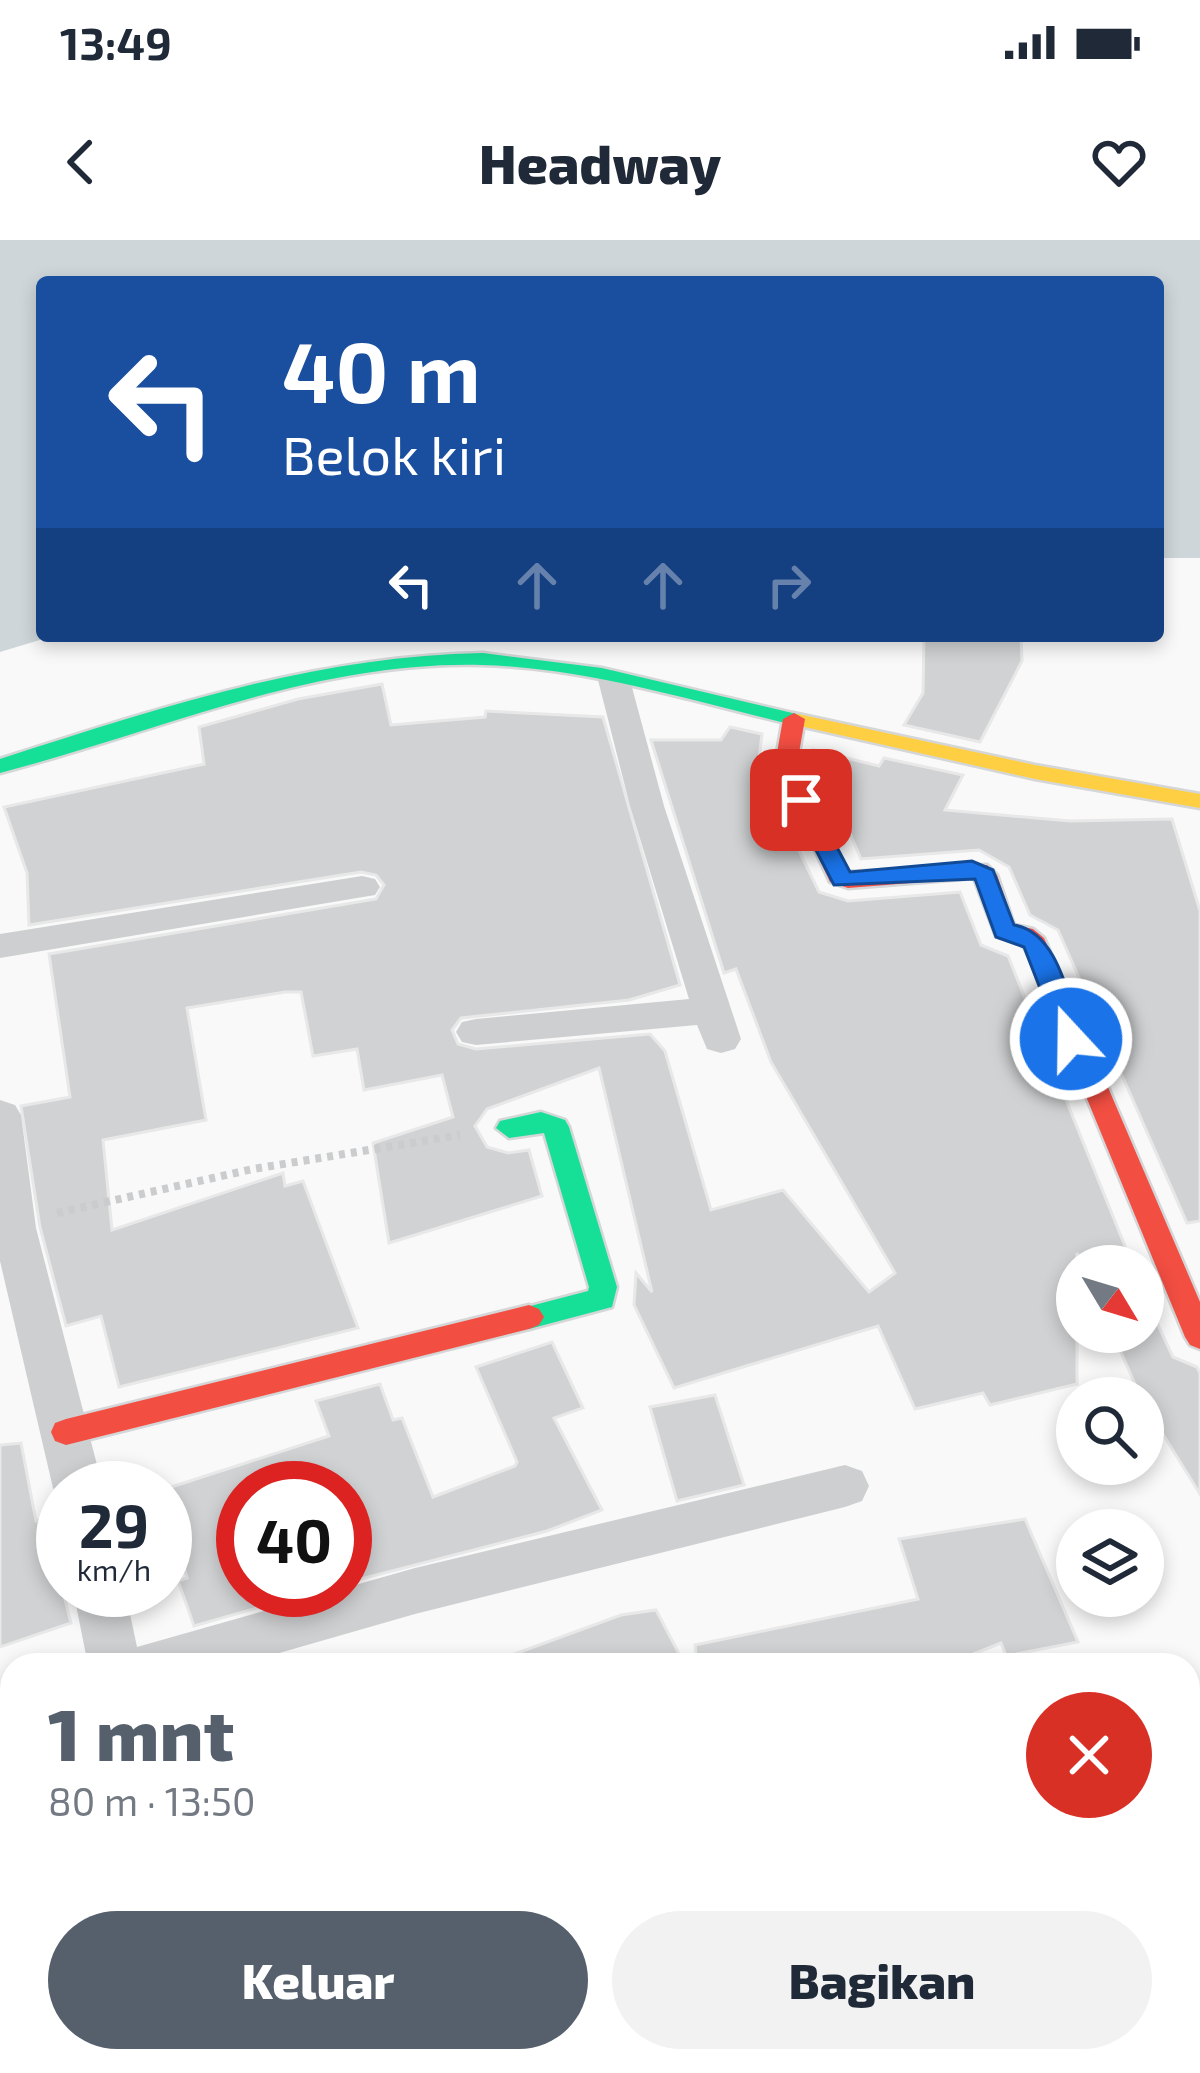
<!DOCTYPE html>
<html lang="id">
<meta charset="utf-8">
<style>
:root{--surface:#fff;--page:#f2f2f3;--text:#1f2937;--muted:#747a83;--accent:#56606c}
body{margin:0;font-family:"Exo 2",sans-serif;background:var(--page);color:var(--text);height:100vh;display:flex;flex-direction:column;font-size:45px;white-space:nowrap}
*{box-sizing:border-box;margin:0}
p{font-size:39px;color:var(--muted)}
.icon{flex:none;width:66px;height:66px;fill:none;stroke:currentColor;stroke-width:2;stroke-linecap:round;stroke-linejoin:round}
.map{position:relative;flex:1;overflow:hidden}
.side{position:absolute;left:0px;top:1413px;width:1200px;height:420px;display:flex;flex-direction:column;background:var(--surface);border-radius:36px 36px 0 0;box-shadow:0 6px 18px #0003}
.side>*{flex:none}
.top-card{position:absolute;left:36px;top:36px;width:1128px;height:366px;border-radius:12px;box-shadow:0 6px 18px #0003;background:#1a4fa0;color:#fff;overflow:hidden}
.needle{width:78px;rotate:128deg}
.buttons{position:absolute;left:1056px;top:1005px;display:grid;gap:24px}
.buttons a{display:grid;place-items:center;width:108px;height:108px;border-radius:50%;background:var(--surface);box-shadow:0 6px 18px #0003;font-size:60px}
.speed{position:absolute;left:36px;top:1221px;display:flex;gap:24px;font-size:60px;font-weight:700;text-align:center}
.speed>*{display:grid;place-content:center;width:156px;height:156px;border-radius:50%;background:var(--surface);box-shadow:0 6px 18px #0003;line-height:1}
.speed small{font-size:30px;font-weight:400}
.speed .limit{border:18px solid #d22;background:#fff;color:#111}
.pin{position:absolute;display:grid;place-items:center;width:102px;height:102px;color:#fff;margin:-51px;border-radius:24px;box-shadow:0 6px 18px #0006}
.me{position:absolute;width:132px;margin:-66px;rotate:339deg;stroke-linejoin:round;filter:drop-shadow(0 0 9px #0008)}
.turn{display:flex;align-items:center;gap:42px;height:252px;padding:0 48px;font-size:54px}
.turn .icon{width:156px;height:156px;stroke-width:2.5}
.turn b{display:block;font-size:84px;line-height:102px}
.lanes{display:flex;align-items:center;height:114px;padding:0 48px;background:#0003;justify-content:center;gap:60px;direction:ltr}
.lanes .off{opacity:.35}
.round{display:grid;place-items:center;flex:none;width:126px;height:126px;border-radius:63px;background:var(--page)}
.head{display:flex;align-items:center;justify-content:space-between;height:204px;padding:0 48px}
h1{font-size:72px;font-weight:800;line-height:90px;color:var(--accent)}
.primary-button{display:flex;gap:24px;margin-top:auto;padding:24px 48px}
.primary-button a{flex:1;height:138px;border-radius:72px;background:var(--accent);color:#fff;font-size:48px;font-weight:800;line-height:138px;text-align:center}
.primary-button a+a{background:var(--page);color:var(--text)}
.status{display:flex;justify-content:space-between;align-items:center;height:84px;padding:0 60px;background:var(--surface);direction:ltr}
.status svg{height:33px;fill:currentColor}
header{display:flex;justify-content:space-between;align-items:center;height:156px;padding:0 48px;background:var(--surface);font-size:54px;font-weight:800}
.map>svg:first-child{display:block}
</style>
<div class="status"><b>13:49</b><svg viewBox="0 0 49 12"><path d="M0 12V9h3v3zM5 12V6h3v6zM10 12V3h3v9zM15 12V0h3v12zM26 1h20v11H26zM47 4h2v5h-2z"/></svg></div>
<header><svg class="icon" aria-label="back" viewBox="0 0 24 24"><path d="M15 5l-7 7 7 7"/></svg>Headway<svg class="icon" aria-label="heart" viewBox="0 0 24 24"><path d="M12 20l-8-8c-3-5 5-10 8-4 3-6 11-1 8 4z"/></svg></header>
<div class="map">
<svg width="1200" height="1833" viewBox="0 0 1200 1833">
<rect width="100%" height="100%" fill="#f9f9f9"/>
<!-- water -->
<polygon fill="#ced6d9" points="0,0 1200,0 1200,318 1158,318 1158,42 42,42 42,396 53,396 0,412"/>
<!-- building -->
<g fill="#d0d2d3" stroke="#e8e8e8" stroke-width="3">
<polygon points="924,396 1021,396 1022,421 980,502 904,485 923,453"/>
<polygon points="382,444 391,485 485,477 486,471 603,477 680,745 629,760 461,778 452,790 458,804 476,809 650,794 665,811 711,970 783,950 869,1052 895,1033 771,822 736,729 724,733 651,500 721,500 730,487 762,494 758,526 819,652 848,661 960,652 981,705 1008,716 1133,1026 1083,1026 1077,1013 1077,1144 990,1165 983,1153 915,1169 878,1086 674,1148 634,1065 636,1033 652,1052 599,828 487,869 475,886 487,907 508,913 529,910 542,956 389,1003 373,903 453,877 442,835 364,850 357,809 313,816 301,752 285,752 187,768 206,880 103,900 112,990 283,933 285,946 303,941 358,1088 119,1147 101,1076 66,1086 40,987 21,866 70,857 49,714 376,659 384,645 376,635 361,632 29,685 27,633 4,567 204,524 199,487 298,459"/>
<polygon points="814,510 879,526 884,518 963,535 945,570 1070,581 1172,579 1200,671 1200,981 1187,983 1058,690 1030,675 1009,627 979,610 861,619"/>
<polygon points="1143,1053 1173,1117 1197,1127 1200,1133 1200,1254 1143,1162 1112,1092 1143,1092"/>
<polygon points="552,1102 583,1168 554,1178 602,1270 547,1291 361,1339 345,1298 345,1248 243,1248 243,1350 255,1350 257,1368 194,1386 178,1341 187,1338 165,1249 329,1196 316,1161 380,1144 393,1180 402,1178 433,1257 515,1226 517,1222 476,1127"/>
<polygon points="715,1155 744,1245 677,1261 650,1167"/>
<polygon points="21,1203 36,1281 44,1278 71,1383 0,1407 0,1205"/>
<polygon points="1025,1279 1078,1402 1006,1416 1001,1403 946,1425 697,1425 695,1405 918,1359 899,1299"/>
<polygon points="656,1370 685,1425 499,1425 498,1420 621,1375"/>
</g>
<g fill="none" stroke-linecap="round" stroke-linejoin="round">
<defs>
<g id="fast">
<path d="M483,413L602,428L805,476L809,480L798,486C695,462 589,428 482,425C312,421 161,491 0,533V519C159,468 314,416 483,413Z"/>
<polygon points="541,872 565,880 569,887 617,1047 612,1067 529,1089 519,1085 514,1077 519,1069 588,1051 589,1047 544,893 509,898 496,888 500,881"/>
</g>
<polygon id="slow" points="798,474 1035,525 1200,554 1200,568 1035,539 791,484 791,476"/>
<g id="jam">
<polygon points="794,473 805,479 797,524 847,632 987,625 997,635 1014,685 1033,689 1044,698 1200,1062 1200,1109 1190,1105 1185,1097 1025,708 1017,701 996,696 974,638 848,648 830,642 775,524 783,479"/>
<polygon points="529,1065 539,1069 544,1077 539,1085 529,1089 66,1205 55,1201 51,1192 55,1183 66,1179"/>
</g>
</defs>
<!-- fast casing -->
<use href="#fast" stroke="#d5d6d7" stroke-width="5"/>
<!-- slow casing -->
<use href="#slow" stroke="#d5d6d7" stroke-width="5"/>
<!-- jam casing -->
<use href="#jam" stroke="#d5d6d7" stroke-width="5"/>
<!-- path -->
<polyline stroke="#cbcccd" stroke-width="8" stroke-dasharray="6 6" stroke-linecap="butt" points="57,973 253,929 460,895"/>
<!-- street -->
<g fill="#cecfd0" fill-rule="evenodd">
<polygon points="614,430 630,440 664,566 741,799 735,809 721,813 707,809 697,785 476,805 462,802 456,792 462,782 476,779 689,759 630,566 598,440"/>
<polygon points="362,636 375,639 380,647 375,655 0,718 0,694"/>
<polygon points="0,860 15,865 21,875 36,988 103,1248 63,1248 63,1264 53,1248 0,1021"/>
<polygon points="845,1225 862,1231 869,1246 862,1261 845,1267 415,1374 237,1425 88,1425 73,1350 125,1350 137,1407 415,1328"/>
<polygon points="1200,1641 1200,1700 1188,1705 1188,1646"/>
<polygon points="91,1821 170,1821 165,1833 86,1833"/>
<polygon points="193,1821 255,1821 259,1833 197,1833"/>
<polygon points="749,1821 828,1821 823,1833 744,1833"/>
<polygon points="918,1821 984,1821 989,1833 923,1833"/>
</g>
<!-- fast -->
<use href="#fast" fill="#16e098" fill-rule="evenodd"/>
<!-- slow -->
<use href="#slow" fill="#ffcf43" fill-rule="evenodd"/>
<!-- jam -->
<use href="#jam" fill="#f24e42" fill-rule="evenodd"/>
</g>
<!-- route -->
<path fill="#1a73e8" stroke="#114b97" stroke-width="3" d="M801,553L812,560L850,632L972,621L993,630L1014,685C1059,692 1069,762 1084,799L1080,805H1062L1024,707L996,697L975,639L834,645L790,560Z"/>
</svg>
<div class="buttons">
<a><svg class="needle" viewBox="-14 -14 28 28"><path d="M0-13l5 13h-10z" fill="#e53935"/><path d="M0 13l5-13h-10z" fill="#747a83"/></svg></a>
<a><svg class="icon" aria-label="search" viewBox="0 0 24 24"><circle cx="10" cy="10" r="6"/><path d="M15 15l6 6"/></svg></a>
<a><svg class="icon" aria-label="layers" viewBox="0 0 24 24"><path d="M12 4l9 5-9 5-9-5zM3 14l9 5 9-5"/></svg></a>
</div>
<div class="speed"><div>29<small>km/h</small></div><div class="limit">40</div></div>
<div class="pin" style="left:801px;top:560px;background:#d93025"><svg class="icon" aria-label="arrive" viewBox="0 0 24 24"><path d="M6 21V4h12l-3 4 3 4H6"/></svg></div>
<svg class="me" style="left:1071px;top:799px" viewBox="-20 -20 40 40"><circle r="17" fill="#1a73e8" stroke="#fff" stroke-width="3"/><path d="M0-11L8 9 0 5-8 9z" fill="#fff"/></svg>
<div class="top-card">
<div class="turn"><svg class="icon" aria-label="left" viewBox="0 0 24 24"><path d="M17 20v-9H6M10 6l-5 5 5 5"/></svg><div><b>40 m</b>Belok kiri</div></div>
<div class="lanes"><svg class="icon" aria-label="left" viewBox="0 0 24 24"><path d="M17 20v-9H6M10 6l-5 5 5 5"/></svg><svg class="icon off" aria-label="ahead" viewBox="0 0 24 24"><path d="M12 20V5M6 11l6-6 6 6"/></svg><svg class="icon off" aria-label="ahead" viewBox="0 0 24 24"><path d="M12 20V5M6 11l6-6 6 6"/></svg><svg class="icon off" aria-label="right" viewBox="0 0 24 24"><path d="M7 20v-9h11M14 6l5 5-5 5"/></svg></div>
</div>
<section class="side">
<div class="head"><div><h1>1 mnt</h1><p>80 m · 13:50</p></div><a class="round" style="background:#d93025;color:#fff"><svg class="icon" aria-label="close" viewBox="0 0 24 24"><path d="M6 6l12 12M18 6L6 18"/></svg></a></div>
<div class="primary-button"><a>Keluar</a><a>Bagikan</a></div>
</section>
</div>
